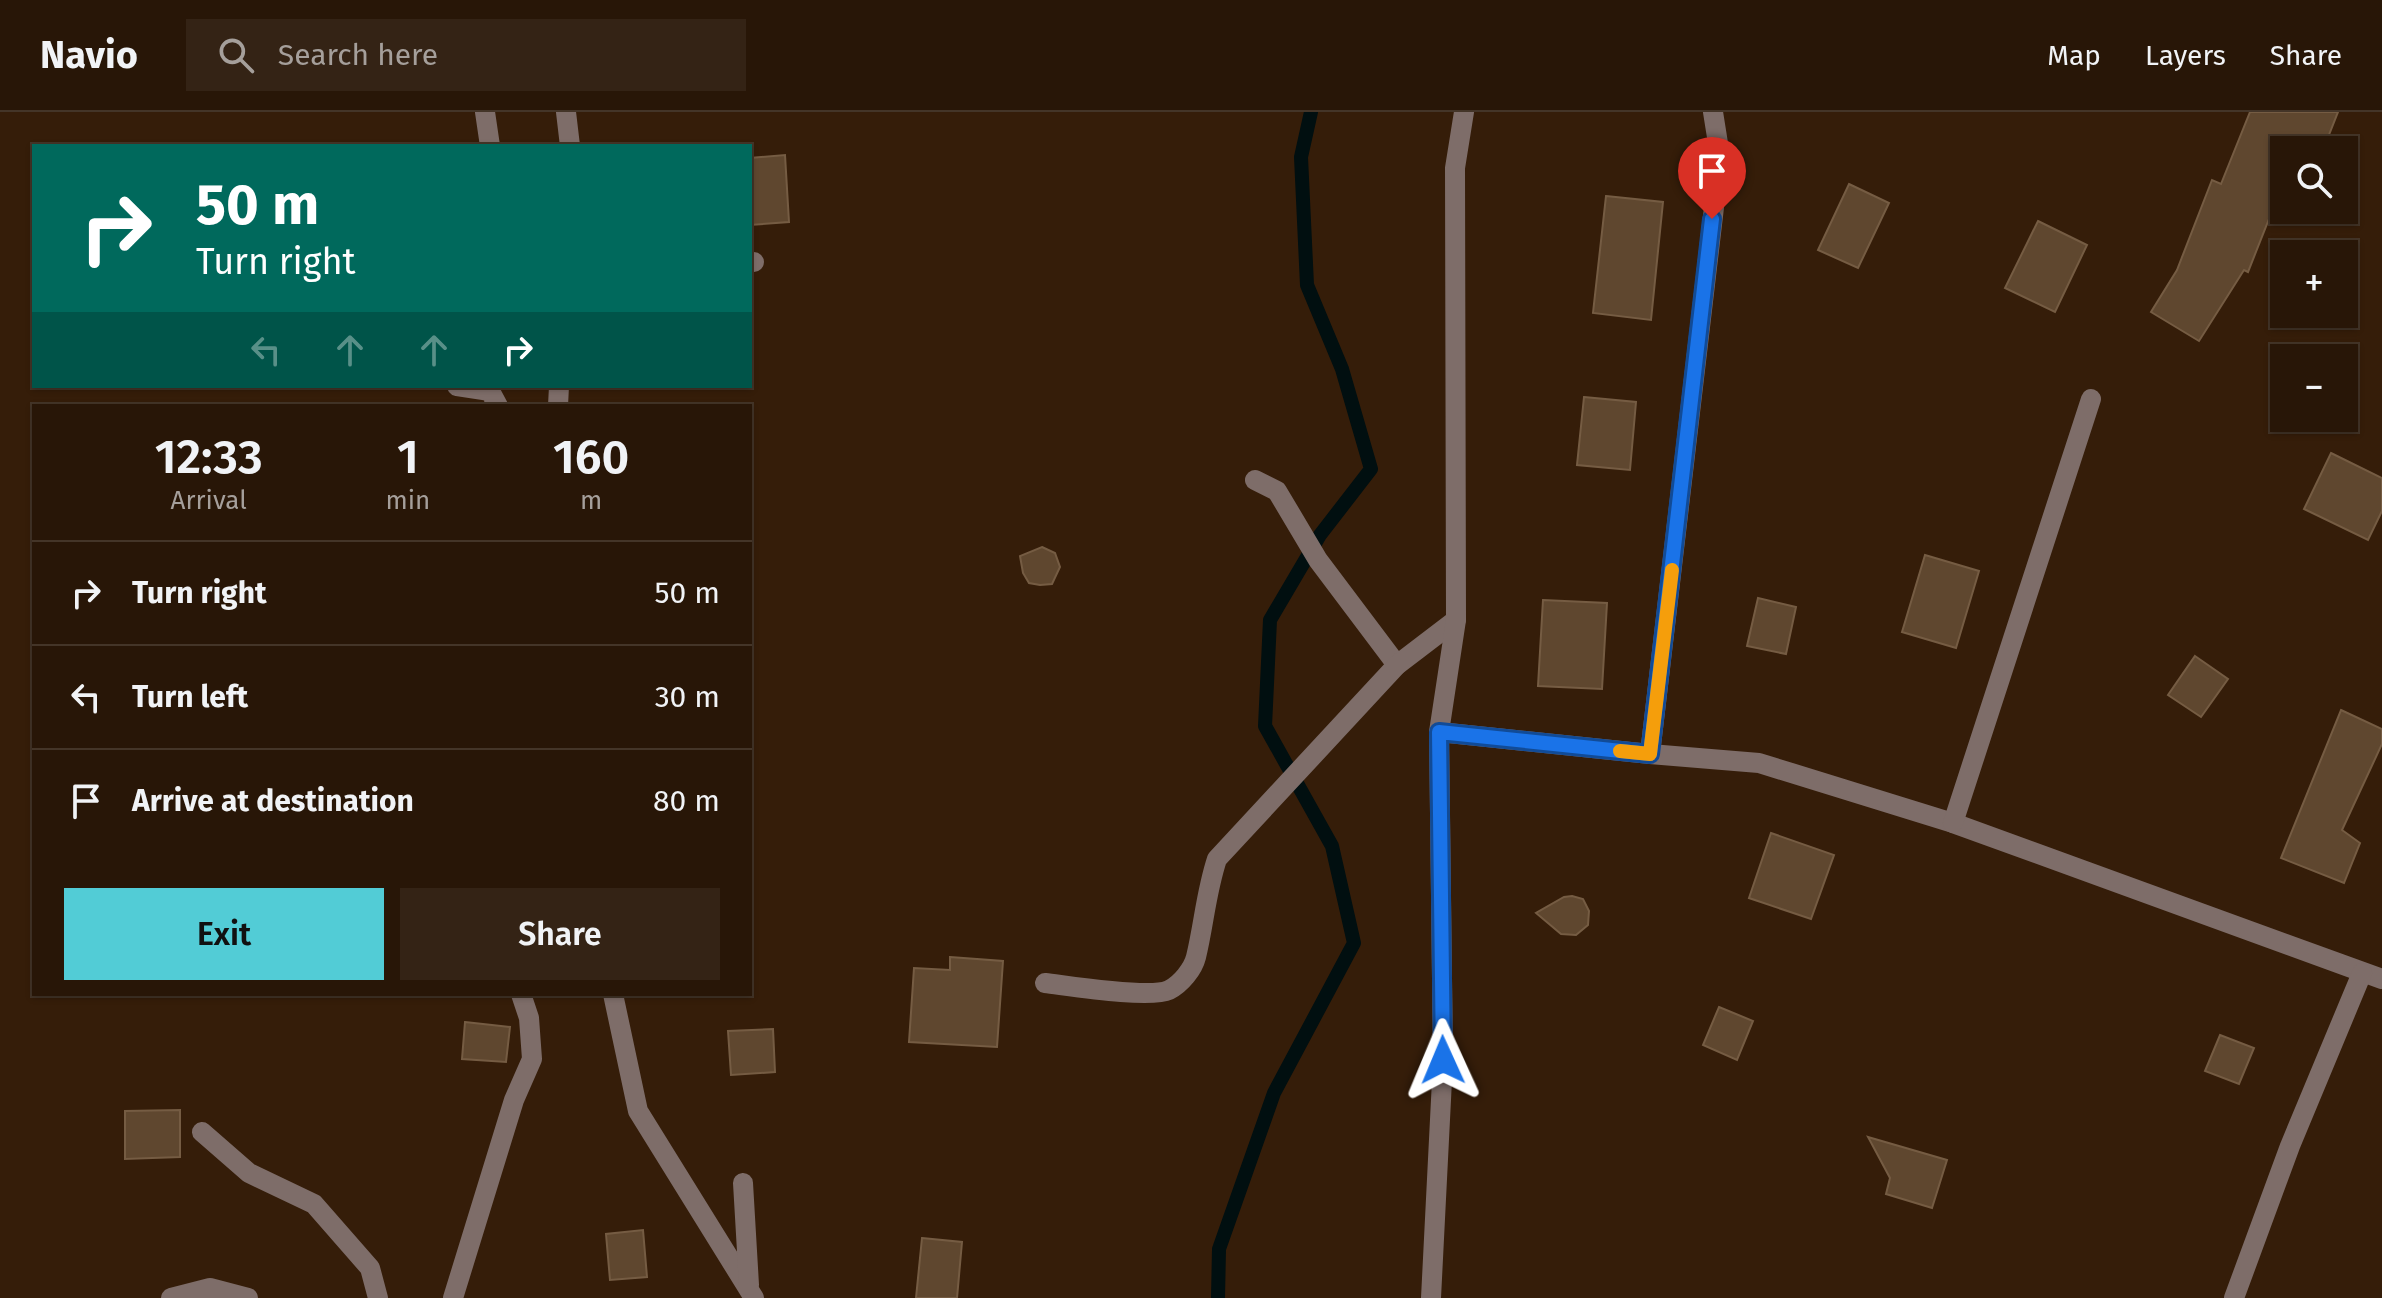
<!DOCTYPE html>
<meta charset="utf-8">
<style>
:root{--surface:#281607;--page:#342315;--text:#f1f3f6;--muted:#a59f9b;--line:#443528;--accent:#52ccd6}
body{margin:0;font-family:"Fira Sans",sans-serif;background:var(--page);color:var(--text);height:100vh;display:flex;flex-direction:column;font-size:30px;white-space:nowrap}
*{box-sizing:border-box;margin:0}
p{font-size:26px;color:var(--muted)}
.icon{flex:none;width:44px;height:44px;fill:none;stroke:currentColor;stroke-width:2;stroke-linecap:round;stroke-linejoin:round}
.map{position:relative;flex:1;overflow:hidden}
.panel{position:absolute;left:32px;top:292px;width:720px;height:592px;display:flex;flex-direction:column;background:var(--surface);border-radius:0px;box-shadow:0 2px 6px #0004,0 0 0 2px var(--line)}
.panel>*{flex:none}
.hud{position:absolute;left:32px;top:32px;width:720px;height:244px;border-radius:0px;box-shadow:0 2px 6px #0004,0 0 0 2px var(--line);background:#00695c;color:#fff;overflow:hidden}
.buttons{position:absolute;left:2270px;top:24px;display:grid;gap:16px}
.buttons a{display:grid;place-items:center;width:88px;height:88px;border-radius:0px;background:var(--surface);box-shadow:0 2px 6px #0004,0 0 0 2px var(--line);font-size:40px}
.pin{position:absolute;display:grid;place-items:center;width:68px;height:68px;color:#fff;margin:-82px -34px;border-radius:50% 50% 50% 0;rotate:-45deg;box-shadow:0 0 8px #0007}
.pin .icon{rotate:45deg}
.me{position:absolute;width:88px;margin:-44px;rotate:359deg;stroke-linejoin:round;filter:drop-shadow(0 0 6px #0008)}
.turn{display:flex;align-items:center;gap:28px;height:168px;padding:0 32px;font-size:36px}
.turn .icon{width:104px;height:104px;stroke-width:2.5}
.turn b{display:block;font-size:56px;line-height:68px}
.lanes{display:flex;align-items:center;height:76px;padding:0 32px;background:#0003;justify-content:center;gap:40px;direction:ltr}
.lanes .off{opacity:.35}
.eta{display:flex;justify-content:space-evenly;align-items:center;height:136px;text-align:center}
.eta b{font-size:48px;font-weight:600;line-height:56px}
.action{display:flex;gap:16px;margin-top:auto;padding:16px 32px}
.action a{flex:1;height:92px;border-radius:0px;background:var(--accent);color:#111;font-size:32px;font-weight:600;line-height:92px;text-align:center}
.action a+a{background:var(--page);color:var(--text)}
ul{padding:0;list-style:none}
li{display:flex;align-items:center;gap:24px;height:104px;padding:0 32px;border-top:2px solid var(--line)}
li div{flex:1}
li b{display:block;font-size:30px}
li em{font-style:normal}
header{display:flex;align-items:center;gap:48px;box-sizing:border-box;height:112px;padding:0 40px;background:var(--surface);border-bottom:2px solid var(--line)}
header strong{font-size:38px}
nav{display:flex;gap:44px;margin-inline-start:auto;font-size:28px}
.search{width:560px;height:72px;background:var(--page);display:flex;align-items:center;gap:20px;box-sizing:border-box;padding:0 28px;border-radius:0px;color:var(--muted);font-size:30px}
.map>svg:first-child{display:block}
</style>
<header>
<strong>Navio</strong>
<div class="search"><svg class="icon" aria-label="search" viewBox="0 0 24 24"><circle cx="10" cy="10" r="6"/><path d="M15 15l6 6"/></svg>Search here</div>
<nav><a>Map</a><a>Layers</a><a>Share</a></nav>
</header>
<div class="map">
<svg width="2382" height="1186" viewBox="0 0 2382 1186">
<rect width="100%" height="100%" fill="#351d09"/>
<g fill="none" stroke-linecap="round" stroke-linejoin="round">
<!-- stream -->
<polyline stroke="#010f10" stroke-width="14" points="1218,1186 1219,1137 1274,981 1354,831 1332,734 1265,614 1270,508 1320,423 1371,357 1342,257 1307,173 1301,45 1311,0"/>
</g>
<!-- building -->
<g fill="#5f472f" stroke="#755c43" stroke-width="2">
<polygon points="2250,0 2338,0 2323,38 2284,38 2284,69 2248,160 2244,158 2199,229 2151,200 2177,158 2212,68 2221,72"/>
<polygon points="785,43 789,110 750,113 750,46"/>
<polygon points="1849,72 1889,91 1858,156 1818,138"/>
<polygon points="1606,84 1663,90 1651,208 1593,201"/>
<polygon points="2038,109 2087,133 2055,200 2005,176"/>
<polygon points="1584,285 1636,290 1630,358 1577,353"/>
<polygon points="2331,341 2382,366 2382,399 2368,428 2304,397"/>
<polygon points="1042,435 1055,441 1060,455 1052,472 1040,473 1029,471 1023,461 1020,444"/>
<polygon points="1925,443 1979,459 1956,536 1902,520"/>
<polygon points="1758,486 1796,495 1786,542 1747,534"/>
<polygon points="1543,488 1607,491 1602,577 1538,574"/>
<polygon points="2195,544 2228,567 2201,605 2168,583"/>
<polygon points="2341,598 2382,617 2382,632 2342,718 2360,731 2344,771 2281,746"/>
<polygon points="1771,721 1834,743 1811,807 1749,786"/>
<polygon points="1572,784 1583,787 1589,799 1588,813 1576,823 1561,822 1536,801 1564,785"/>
<polygon points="950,845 1003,849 997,935 909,930 914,856 950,858"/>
<polygon points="1719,895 1753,909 1737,948 1703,933"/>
<polygon points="465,910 510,915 506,950 462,947"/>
<polygon points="773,917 775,960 731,963 728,919"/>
<polygon points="2220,923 2254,936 2239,972 2205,959"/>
<polygon points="180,998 180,1045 125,1047 125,999"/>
<polygon points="1868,1025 1947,1048 1932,1096 1886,1082 1890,1066"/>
<polygon points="643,1118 647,1165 610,1168 606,1122"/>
<polygon points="922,1126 962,1130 957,1186 916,1186"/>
</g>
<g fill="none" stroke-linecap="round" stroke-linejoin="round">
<!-- minor -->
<g stroke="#7e6d69" stroke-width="20">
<polyline points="485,0 490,34"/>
<polyline points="566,0 570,34"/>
<polyline points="750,150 754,150"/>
<polyline points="457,274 490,279 498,294"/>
<polyline points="558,294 559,274"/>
<polyline points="1255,368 1277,379 1318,448 1397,553"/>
<polyline points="1439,620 1650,642 1759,651 1953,711 2382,867"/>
<polyline points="1650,642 1720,44 1713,0"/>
<polyline points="1953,711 2091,287"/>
<path d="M1045,871C1070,874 1150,887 1169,878C1181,872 1193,857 1196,845C1204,812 1206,780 1217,747L1397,553L1456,508"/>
<polyline points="613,882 638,999 754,1186"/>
<polyline points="202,1020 249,1061 314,1092 370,1156 378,1186"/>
<polyline points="743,1071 749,1173"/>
<polyline points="171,1186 210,1176 248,1186"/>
<polyline points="453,1186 514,988 532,947 529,906 521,882"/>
<polyline points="1431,1186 1443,948 1439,620 1456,508 1455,56 1464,0"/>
<polyline points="2234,1186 2290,1034 2362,861"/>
</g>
</g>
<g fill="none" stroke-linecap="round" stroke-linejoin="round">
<defs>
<polyline id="route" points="1443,948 1439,620 1650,642 1712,107"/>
</defs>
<!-- route casing -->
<use href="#route" stroke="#114b97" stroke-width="20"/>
<!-- route -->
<use href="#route" stroke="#1a73e8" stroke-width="14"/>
<!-- slow -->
<polyline stroke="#f59e0b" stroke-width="14" points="1620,639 1650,642 1672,458"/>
</g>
</svg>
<div class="buttons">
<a><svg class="icon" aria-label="search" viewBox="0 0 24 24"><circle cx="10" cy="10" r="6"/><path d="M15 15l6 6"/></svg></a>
<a>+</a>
<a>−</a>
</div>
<div class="pin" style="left:1712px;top:107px;background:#d93025"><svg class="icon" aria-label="arrive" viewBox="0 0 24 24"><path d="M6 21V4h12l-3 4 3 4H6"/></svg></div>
<svg class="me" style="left:1443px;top:948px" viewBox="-20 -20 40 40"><path d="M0-17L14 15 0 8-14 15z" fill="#1a73e8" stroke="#fff" stroke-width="4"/></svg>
<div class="hud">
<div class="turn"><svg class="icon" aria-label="right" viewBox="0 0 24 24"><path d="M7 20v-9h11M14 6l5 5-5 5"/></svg><div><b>50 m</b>Turn right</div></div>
<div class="lanes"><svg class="icon off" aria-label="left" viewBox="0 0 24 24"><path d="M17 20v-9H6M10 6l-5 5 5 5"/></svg><svg class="icon off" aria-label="ahead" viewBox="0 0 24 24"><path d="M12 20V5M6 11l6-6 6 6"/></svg><svg class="icon off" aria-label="ahead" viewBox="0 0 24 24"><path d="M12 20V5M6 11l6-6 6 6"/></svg><svg class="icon" aria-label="right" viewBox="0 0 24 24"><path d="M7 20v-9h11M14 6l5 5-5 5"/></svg></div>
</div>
<section class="panel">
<div class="eta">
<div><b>12:33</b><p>Arrival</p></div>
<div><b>1</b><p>min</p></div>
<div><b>160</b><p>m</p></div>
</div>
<ul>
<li><svg class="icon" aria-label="right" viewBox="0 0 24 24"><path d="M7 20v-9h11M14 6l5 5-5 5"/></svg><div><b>Turn right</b></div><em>50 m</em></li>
<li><svg class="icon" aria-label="left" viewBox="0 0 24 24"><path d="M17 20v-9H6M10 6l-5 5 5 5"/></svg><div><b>Turn left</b></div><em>30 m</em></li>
<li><svg class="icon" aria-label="arrive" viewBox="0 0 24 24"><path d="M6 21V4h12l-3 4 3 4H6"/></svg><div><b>Arrive at destination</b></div><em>80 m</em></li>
</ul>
<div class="action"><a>Exit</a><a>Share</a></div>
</section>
</div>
